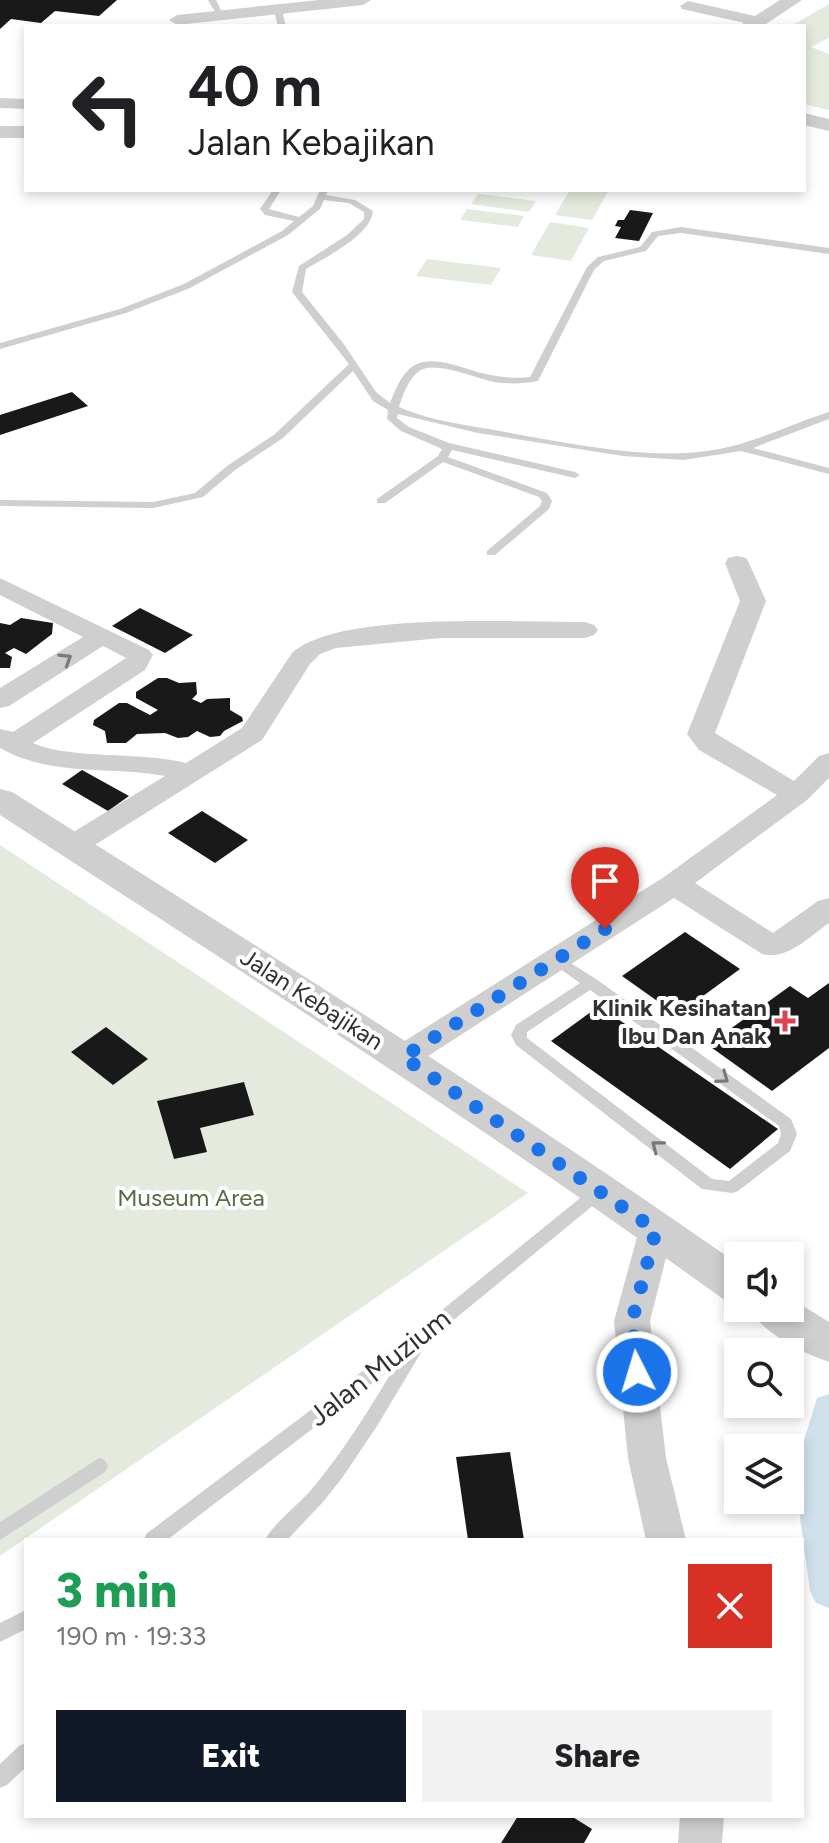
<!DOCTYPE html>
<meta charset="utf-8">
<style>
:root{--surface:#fff;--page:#f2f2f2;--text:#202124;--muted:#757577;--accent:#111827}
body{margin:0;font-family:Figtree,sans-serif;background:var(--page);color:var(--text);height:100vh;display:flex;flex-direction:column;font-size:30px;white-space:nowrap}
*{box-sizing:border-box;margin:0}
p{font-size:26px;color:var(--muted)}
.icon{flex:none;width:44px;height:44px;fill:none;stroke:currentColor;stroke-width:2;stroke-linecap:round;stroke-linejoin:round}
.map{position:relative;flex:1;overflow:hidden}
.details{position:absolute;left:24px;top:1538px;width:780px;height:280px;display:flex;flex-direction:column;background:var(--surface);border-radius:0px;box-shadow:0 4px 12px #0003}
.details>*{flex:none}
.hud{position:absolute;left:24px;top:24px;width:782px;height:168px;border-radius:0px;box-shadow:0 4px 12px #0003;background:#fff;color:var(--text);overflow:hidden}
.buttons{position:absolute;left:724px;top:1242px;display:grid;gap:16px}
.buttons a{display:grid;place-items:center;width:80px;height:80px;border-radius:0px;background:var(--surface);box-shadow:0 4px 12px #0003;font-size:40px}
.pin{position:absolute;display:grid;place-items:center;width:68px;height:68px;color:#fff;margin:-82px -34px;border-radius:50% 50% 50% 0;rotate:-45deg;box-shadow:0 0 8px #0007}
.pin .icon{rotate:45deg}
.me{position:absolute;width:88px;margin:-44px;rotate:355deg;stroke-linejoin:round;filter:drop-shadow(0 0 6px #0008)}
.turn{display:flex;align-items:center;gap:28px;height:168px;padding:0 32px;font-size:36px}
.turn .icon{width:104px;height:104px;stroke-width:2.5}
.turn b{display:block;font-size:56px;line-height:68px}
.round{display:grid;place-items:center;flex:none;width:84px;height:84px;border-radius:0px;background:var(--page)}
.summary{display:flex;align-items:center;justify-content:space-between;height:136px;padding:0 32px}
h1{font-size:48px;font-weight:800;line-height:60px;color:#1e9e55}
.action{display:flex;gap:16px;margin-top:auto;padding:16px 32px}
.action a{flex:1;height:92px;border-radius:0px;background:var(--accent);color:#fff;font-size:32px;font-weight:800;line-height:92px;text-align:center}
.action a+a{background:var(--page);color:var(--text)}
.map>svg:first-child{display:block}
</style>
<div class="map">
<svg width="829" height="1843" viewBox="0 0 829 1843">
<rect width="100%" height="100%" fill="#fff"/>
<!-- green -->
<g fill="#e5eade">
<polygon points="829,4 829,38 811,47 829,54 829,110 804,104 804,26 791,26"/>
<polygon points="570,190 609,190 592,220 555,215"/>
<polygon points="478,194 536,201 529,212 471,204"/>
<polygon points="467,209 524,216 518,227 460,220"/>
<polygon points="550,222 589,228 571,261 531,255"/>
<polygon points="427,259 501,268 491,285 416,276"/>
<polygon points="0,845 528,1193 0,1556"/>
</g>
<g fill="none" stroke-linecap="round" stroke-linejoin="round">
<!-- canal -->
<polygon fill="#cfe0eb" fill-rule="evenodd" points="829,1394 829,1608 816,1603 810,1591 794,1473 817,1398"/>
</g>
<!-- building -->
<g fill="#191919">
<polygon points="0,0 117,0 99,16 55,11 41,23 11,19 0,29"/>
<polygon points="630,210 653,213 639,241 615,238 621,227 615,226 618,220 624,220"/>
<polygon points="72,392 88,406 0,435 0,415"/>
<polygon points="140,608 193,635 165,653 112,626"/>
<polygon points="21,618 53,623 52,634 26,654 14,648 5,653 12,657 10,668 0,668 0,623 10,625"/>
<polygon points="158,678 167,678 179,683 196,682 197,694 192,699 201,703 207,699 230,698 230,710 242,717 243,721 224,731 220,736 210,737 197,731 188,737 178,738 165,733 137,734 126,743 107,743 105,731 93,725 94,720 119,703 127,703 150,715 158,710 136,698 136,692"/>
<polygon points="82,770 129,796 108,811 62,784"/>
<polygon points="202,811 248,840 215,863 168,833"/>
<polygon points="685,932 740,969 677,1015 622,976"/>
<polygon points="829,983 829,1048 772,1091 708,1045 790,986 808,998"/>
<polygon points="599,1006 778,1129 730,1169 551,1041"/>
<polygon points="106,1027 148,1059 113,1085 71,1052"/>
<polygon points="244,1082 254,1115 200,1128 207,1152 174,1159 157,1101"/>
<polygon points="510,1452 524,1540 468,1540 456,1457"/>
<polygon points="518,1816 571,1816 592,1829 584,1843 501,1843"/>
</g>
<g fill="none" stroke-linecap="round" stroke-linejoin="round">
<!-- service -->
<g fill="#cfcfcf" fill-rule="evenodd">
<polygon points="208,0 216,0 224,17 218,17"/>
<polygon points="281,6 288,8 283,15 286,26 278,26 275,15"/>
<path d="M273,190H281L269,209L299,217L313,206L320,190H328L326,195L355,200L373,211C371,235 326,257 306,269L302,292L343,343L376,392L390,403C395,391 401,374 413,366C434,353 465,370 486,374C501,377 515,379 530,377L587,267L598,257L640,247L652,232L681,227L829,248V254L681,233L658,236L646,251L604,261L594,270L538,381C523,384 509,384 494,382C476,378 436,361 421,370C409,377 403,395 399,407C430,421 467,425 500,431C560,442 648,460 707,451C751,445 788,425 829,412V419L753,448L829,468V474L741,451L684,460L623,456L478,433L398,414L397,418L409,427L449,443L575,472L580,475L575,478L452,450L448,457L547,493L552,501L549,509L495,555H487V551L540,506L542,501L539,497L443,462L385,503H377V499L438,456L442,449L401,431L387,419L388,410L373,401L353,371L283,438L235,470L203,497L153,508L0,506V500L153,502L195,493L227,466L275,434L349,364L292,292L299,266L347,235L364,219V212L349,203L324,200L320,209L288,235L190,288L126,313L0,349V343L120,309L184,284L282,231L294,221L265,215L260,209Z"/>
<path d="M558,955L596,979L791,1119L797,1134L790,1151L738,1191L732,1193L702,1189L516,1045L511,1035L516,1025L580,983L553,964L551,960L553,956ZM590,990L779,1126L781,1134L778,1143L729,1181L712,1179L527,1038V1032Z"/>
<path d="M601,1184L607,1186L609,1190L607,1194L428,1341L377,1426L342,1478L323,1502L287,1540H265C272,1525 299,1504 311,1490C344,1451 370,1408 396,1365L167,1540H144L146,1534L421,1327L595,1186Z"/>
<polygon points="99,1458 105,1460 108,1466 105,1472 0,1540 0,1522"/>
<polygon points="26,1610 26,1629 0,1642 0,1623"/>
<polygon points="26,1743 26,1767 7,1785 0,1788 0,1764 19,1746"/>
</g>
<!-- minor -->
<g fill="#cfcfcf" fill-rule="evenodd">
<polygon points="319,0 371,0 363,5 177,25 169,20 177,15"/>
<polygon points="688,1 764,18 766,21 758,26 682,9 680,6"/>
<polygon points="0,98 26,99 26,109 0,108"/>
<path d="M737,556L746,558L749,563L766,601L715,733L794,781L819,756L829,753V778L807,800L695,883L773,933L818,901L829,898V923C810,936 787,961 762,954L674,898L414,1065L403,1069L392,1065L387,1057L392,1049L664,877L777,795L699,750L687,734L740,601L725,563L728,558Z"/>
<path d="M0,578L149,650L153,655L145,670L33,743C71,760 140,751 186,763L242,728L292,653C339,610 519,623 585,622L594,625L598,630L594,635L585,638H441L336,648L320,654L310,664L262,740L82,853L72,855L62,853L58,846L62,839L165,776C110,766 51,777 0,748V729L13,732L126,658L103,646L9,706L0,708V688L83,637L0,595Z"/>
<polygon points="656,1216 668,1220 673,1230 650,1321 666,1458 686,1540 646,1540 628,1458 614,1321 639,1230 644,1220"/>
<polygon points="680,1816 724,1816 722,1843 678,1843"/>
</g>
<!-- tertiary -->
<g fill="#cfcfcf" fill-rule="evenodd">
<polygon points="780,0 802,0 763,26 739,26"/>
<polygon points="804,113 829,119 829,131 804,125"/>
<rect x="0" y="126" width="26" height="12"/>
<path d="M0,789L12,792C256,946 502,1098 738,1264V1304L723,1299C488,1129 244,973 0,815Z"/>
<path d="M790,1298L829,1322V1362C803,1353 762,1333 749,1308H790Z"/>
</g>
</g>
<!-- one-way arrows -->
<defs><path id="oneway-chevron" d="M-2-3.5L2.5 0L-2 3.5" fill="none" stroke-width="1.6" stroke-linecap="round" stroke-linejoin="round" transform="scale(2)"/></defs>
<g stroke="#797979">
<use href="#oneway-chevron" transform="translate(66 659) rotate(-32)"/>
<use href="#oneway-chevron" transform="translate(723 1078) rotate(36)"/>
<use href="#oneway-chevron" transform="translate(657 1146) rotate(-142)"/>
</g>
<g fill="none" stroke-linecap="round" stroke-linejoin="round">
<!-- route -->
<polyline stroke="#1a73e8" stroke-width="14" stroke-dasharray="0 25.2" points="605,929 403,1057 656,1230 632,1321 637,1372"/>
</g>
<!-- markers -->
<path fill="#da434f" stroke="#fff" stroke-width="3" d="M781 1009h8v8h8v8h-8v8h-8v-8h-8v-8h8z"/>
<g text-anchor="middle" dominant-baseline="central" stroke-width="8" stroke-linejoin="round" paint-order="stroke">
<!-- street labels -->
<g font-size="24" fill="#323232" stroke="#fff">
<text transform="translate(312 999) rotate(33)">Jalan Kebajikan</text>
</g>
<!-- poi labels -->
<g font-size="24" font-weight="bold" fill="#323232" stroke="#fff" text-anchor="end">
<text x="767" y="1007">Klinik Kesihatan<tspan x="767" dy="28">Ibu Dan Anak</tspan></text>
</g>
<!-- park labels -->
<g font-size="24" fill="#556b41" stroke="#fff">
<text x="191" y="1197">Museum Area</text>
</g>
<!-- near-street labels -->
<g font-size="28" fill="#323232" stroke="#fff">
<text transform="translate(379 1367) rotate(-38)">Jalan Muzium</text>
</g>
</g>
</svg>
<div class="buttons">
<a><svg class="icon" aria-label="sound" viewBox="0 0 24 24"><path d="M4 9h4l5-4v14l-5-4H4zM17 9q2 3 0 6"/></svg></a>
<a><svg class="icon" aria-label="search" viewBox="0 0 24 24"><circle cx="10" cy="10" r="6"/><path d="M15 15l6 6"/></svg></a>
<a><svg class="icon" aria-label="layers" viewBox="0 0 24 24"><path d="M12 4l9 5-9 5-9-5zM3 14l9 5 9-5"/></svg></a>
</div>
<div class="pin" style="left:605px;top:929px;background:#d93025"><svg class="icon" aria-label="arrive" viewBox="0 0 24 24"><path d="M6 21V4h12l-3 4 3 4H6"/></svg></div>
<svg class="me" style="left:637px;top:1372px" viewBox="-20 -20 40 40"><circle r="17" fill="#1a73e8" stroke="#fff" stroke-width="3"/><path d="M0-11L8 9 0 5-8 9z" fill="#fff"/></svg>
<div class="hud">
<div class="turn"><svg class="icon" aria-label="left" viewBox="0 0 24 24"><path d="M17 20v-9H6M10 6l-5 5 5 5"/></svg><div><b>40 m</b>Jalan Kebajikan</div></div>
</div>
<section class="details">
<div class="summary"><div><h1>3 min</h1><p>190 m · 19:33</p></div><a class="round" style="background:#d93025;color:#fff"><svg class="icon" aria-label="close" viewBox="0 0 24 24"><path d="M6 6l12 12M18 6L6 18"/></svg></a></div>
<div class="action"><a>Exit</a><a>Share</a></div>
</section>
</div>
